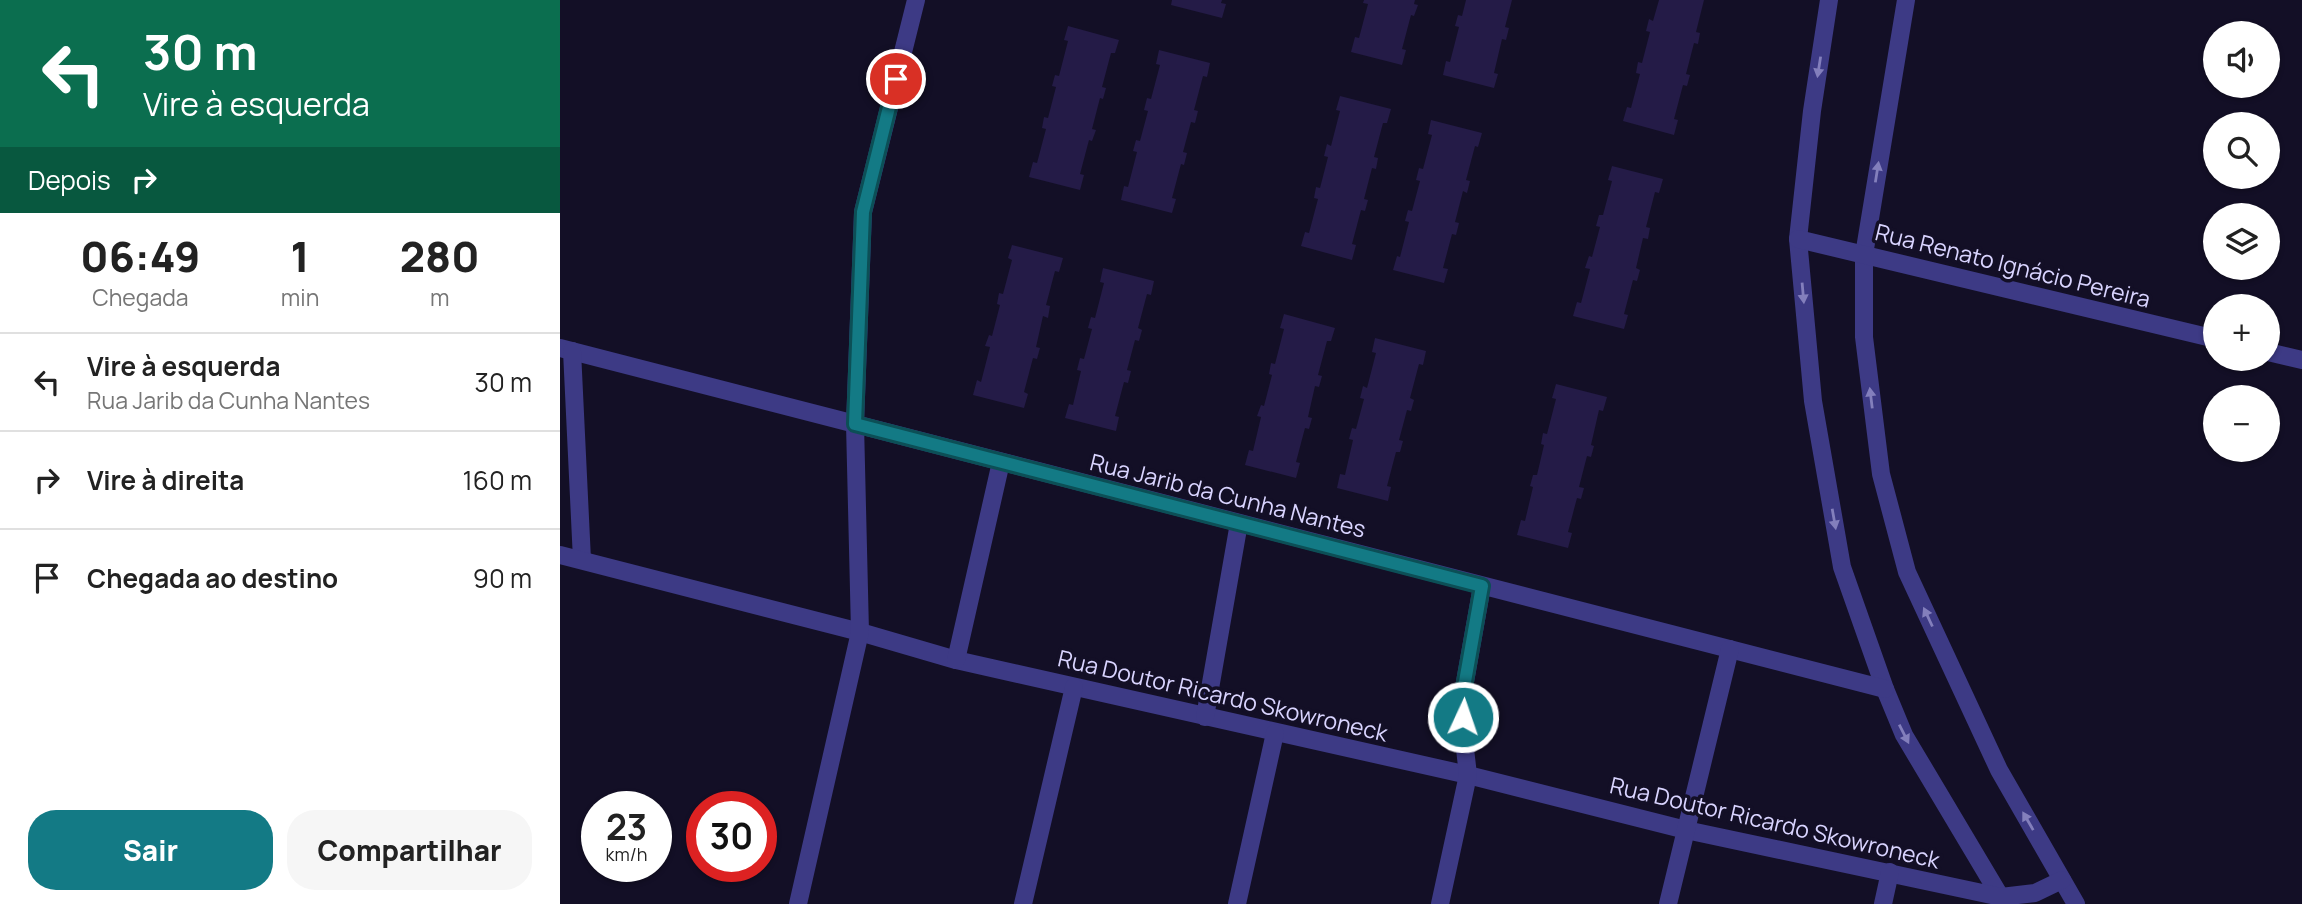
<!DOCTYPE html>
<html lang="pt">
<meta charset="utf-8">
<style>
:root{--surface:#fff;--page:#f6f6f6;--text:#222;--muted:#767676;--line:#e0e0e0;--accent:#137a85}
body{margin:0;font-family:Manrope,sans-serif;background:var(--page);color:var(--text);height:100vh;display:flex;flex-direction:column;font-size:26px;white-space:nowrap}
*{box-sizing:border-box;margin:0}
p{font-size:23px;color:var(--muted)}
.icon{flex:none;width:38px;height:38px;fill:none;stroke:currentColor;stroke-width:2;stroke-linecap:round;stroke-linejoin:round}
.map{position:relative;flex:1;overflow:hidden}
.drawer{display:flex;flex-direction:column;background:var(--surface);width:560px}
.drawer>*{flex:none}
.hud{background:#0b6e4f;color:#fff;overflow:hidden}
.tools{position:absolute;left:1643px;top:21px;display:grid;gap:14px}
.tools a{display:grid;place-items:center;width:77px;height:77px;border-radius:50%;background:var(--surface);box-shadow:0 2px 5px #0004;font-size:35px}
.speed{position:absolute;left:21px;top:791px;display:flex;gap:14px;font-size:35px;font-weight:700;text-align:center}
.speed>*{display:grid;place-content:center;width:91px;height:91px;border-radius:50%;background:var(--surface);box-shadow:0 2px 5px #0004;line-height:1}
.speed small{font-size:18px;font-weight:400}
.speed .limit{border:10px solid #d22;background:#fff;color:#111}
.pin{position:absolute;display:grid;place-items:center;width:60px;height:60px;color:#fff;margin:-30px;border:4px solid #fff;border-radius:50%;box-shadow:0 2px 7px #0007}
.me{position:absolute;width:77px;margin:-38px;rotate:3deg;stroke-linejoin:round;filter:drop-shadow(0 0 5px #0008)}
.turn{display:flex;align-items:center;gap:24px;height:147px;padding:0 28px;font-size:32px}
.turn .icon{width:91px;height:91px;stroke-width:2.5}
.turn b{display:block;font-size:49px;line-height:60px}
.then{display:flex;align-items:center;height:66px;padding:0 28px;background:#0003;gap:14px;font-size:26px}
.eta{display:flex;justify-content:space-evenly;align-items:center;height:119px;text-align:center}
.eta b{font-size:42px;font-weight:800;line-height:49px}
.primary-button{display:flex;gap:14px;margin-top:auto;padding:14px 28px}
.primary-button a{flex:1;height:80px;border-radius:28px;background:var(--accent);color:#fff;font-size:28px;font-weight:800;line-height:80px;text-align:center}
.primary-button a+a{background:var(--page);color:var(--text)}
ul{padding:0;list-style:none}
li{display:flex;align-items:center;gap:21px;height:98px;padding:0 28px;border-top:2px solid var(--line)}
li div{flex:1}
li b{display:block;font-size:26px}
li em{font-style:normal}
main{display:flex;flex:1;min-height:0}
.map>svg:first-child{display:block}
</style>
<main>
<section class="drawer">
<div class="hud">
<div class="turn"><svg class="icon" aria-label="left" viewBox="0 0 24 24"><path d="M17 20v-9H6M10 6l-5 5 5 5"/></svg><div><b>30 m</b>Vire à esquerda</div></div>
<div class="then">Depois<svg class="icon" aria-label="right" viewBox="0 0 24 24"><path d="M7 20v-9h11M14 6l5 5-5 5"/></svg></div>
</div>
<div class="eta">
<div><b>06:49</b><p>Chegada</p></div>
<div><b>1</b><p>min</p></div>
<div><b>280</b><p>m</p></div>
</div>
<ul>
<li><svg class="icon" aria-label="left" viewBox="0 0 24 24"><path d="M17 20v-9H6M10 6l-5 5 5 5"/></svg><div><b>Vire à esquerda</b><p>Rua Jarib da Cunha Nantes</p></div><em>30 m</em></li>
<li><svg class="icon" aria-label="right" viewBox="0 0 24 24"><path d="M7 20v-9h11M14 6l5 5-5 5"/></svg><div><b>Vire à direita</b></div><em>160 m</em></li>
<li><svg class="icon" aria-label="arrive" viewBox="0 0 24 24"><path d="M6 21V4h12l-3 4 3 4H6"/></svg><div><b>Chegada ao destino</b></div><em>90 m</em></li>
</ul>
<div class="primary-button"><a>Sair</a><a>Compartilhar</a></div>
</section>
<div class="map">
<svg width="1742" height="904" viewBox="0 0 1742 904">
<rect width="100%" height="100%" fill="#130f26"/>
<!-- building -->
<g fill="#241b47">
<polygon points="612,0 662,0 661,3 666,4 662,18 611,5"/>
<polygon points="804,0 855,0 854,4 858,5 854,16 851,15 842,49 846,50 842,65 791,52 795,37 799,38 808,4 803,3"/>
<polygon points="906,0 952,0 945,27 949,28 946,40 942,39 934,73 938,74 934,88 883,75 886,61 890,62 899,27 895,26 898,15 902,16"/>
<polygon points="1099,0 1144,0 1136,32 1140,33 1138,44 1134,43 1126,74 1130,75 1127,86 1123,85 1114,119 1118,120 1114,135 1063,121 1067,107 1071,108 1080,74 1076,73 1078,62 1082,63 1090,32 1086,31 1089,19 1093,21"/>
<polygon points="508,26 559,40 555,53 551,53 542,87 546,88 543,99 540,98 532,129 536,130 532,141 529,140 520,174 524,175 520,190 469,177 473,162 477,163 486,129 482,128 484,117 488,118 496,87 492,86 495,75 499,76 508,41 504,40"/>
<polygon points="599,50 650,63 647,77 643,76 634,110 638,111 635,123 631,122 623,152 627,153 624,165 621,164 612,198 616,199 612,213 561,200 564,186 568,187 577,152 573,151 576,140 580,141 588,111 584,110 587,98 591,99 600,65 596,64"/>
<polygon points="780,96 831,109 827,123 823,123 814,157 818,158 816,169 812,168 804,199 808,200 805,211 801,210 792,244 796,245 792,260 741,246 745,232 749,233 758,199 754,198 756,187 760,188 768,157 764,156 767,144 771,146 780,111 776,110"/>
<polygon points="871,120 922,133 918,147 915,146 906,180 910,181 907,193 903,191 895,222 899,223 896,235 892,234 883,268 888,269 884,283 833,270 837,256 840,257 849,222 845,221 848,210 852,211 860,181 856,180 859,168 863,169 872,135 868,134"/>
<polygon points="1052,166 1103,179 1099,193 1095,192 1086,227 1090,228 1088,239 1083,238 1076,268 1080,270 1077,281 1073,280 1064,314 1068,315 1064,329 1013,316 1017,302 1021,303 1030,269 1025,268 1029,256 1032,257 1040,227 1036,226 1039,215 1043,215 1052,181 1048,180"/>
<polygon points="452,245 503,258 499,272 495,271 486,305 490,306 488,318 483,316 476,347 480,348 477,359 473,358 464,392 468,394 464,408 413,395 417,380 421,382 430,347 425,346 429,335 432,336 440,305 437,304 439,293 443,294 452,260 448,258"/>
<polygon points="543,268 594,281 591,295 587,294 578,328 582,330 579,341 575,340 567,370 571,371 568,383 564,382 555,416 559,417 556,431 505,418 509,404 513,405 521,371 517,370 520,358 524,359 532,329 528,328 531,317 535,318 544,283 540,282"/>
<polygon points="724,314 775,328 771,341 767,341 758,375 762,376 759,387 755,386 748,417 752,418 749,429 745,428 736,462 740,463 736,478 685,465 689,450 693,451 701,417 697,416 701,405 704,406 712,375 709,374 711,363 715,364 724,329 720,328"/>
<polygon points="815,338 866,351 863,365 859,364 850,398 854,400 851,411 847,410 839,440 843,441 840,452 836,452 827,486 831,487 828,501 777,488 780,474 785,475 793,440 789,439 792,428 796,429 804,399 800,398 803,386 807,388 816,353 812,352"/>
<polygon points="996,384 1047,397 1043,411 1039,410 1031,445 1034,446 1031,457 1027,456 1019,487 1024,488 1021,499 1017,498 1008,532 1012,533 1008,548 957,535 961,520 965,521 973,487 970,486 973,475 977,475 984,445 981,444 983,433 987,434 996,399 992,398"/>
</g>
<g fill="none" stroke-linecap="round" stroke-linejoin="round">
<!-- minor -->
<g stroke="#3d3a85" stroke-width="18">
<polyline points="1269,0 1252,111 1238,239 1253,401 1282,567 1325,689 1344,735 1443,901"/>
<polyline points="1346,0 1304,255 1304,337 1321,474 1347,572 1439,770 1516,904"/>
<polyline points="1238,239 1656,339"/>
<polyline points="0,348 1325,689"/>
<polyline points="12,351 22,560"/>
<polyline points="1708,352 1742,360"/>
<polyline points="0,555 300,632 396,660 908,775 1126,830 1441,897 1475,893 1502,880"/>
<polyline points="396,660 441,462"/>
<polyline points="645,717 679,523"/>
<polyline points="238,904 300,632 295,424 303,212 356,0"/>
<polyline points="463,904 514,687"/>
<polyline points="677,904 715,733"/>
<polyline points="880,904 908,775 904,740 903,693 922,586"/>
<polyline points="1108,904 1170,649"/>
<polyline points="1323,904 1330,872"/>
</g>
</g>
<!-- one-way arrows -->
<defs><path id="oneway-solid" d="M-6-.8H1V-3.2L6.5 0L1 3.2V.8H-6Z" transform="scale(1.75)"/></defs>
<g fill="#837fbc">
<use href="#oneway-solid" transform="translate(1259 67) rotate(99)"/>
<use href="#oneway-solid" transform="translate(1317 172) rotate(-81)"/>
<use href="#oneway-solid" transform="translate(1243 293) rotate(85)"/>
<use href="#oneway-solid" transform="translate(1311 398) rotate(-97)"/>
<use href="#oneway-solid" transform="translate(1274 519) rotate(80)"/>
<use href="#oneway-solid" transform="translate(1368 617) rotate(-115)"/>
<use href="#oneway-solid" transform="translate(1344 734) rotate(63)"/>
<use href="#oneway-solid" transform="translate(1468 821) rotate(-120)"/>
</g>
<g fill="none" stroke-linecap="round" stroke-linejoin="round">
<defs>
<polyline id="route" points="336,79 303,212 295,424 922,586 903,693 903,717"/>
</defs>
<!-- route casing -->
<use href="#route" stroke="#0c4f56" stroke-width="18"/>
<!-- route -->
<use href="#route" stroke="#137a85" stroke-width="12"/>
</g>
<g text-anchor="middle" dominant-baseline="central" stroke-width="7" stroke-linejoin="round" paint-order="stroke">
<!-- street labels -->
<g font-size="23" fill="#d9d4ff" stroke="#130f26">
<text transform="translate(1453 265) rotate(14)">Rua Renato Ignácio Pereira</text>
<text transform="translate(668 495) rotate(14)">Rua Jarib da Cunha Nantes</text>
<text transform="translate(663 695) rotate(13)">Rua Doutor Ricardo Skowroneck</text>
<text transform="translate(1215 822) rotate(13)">Rua Doutor Ricardo Skowroneck</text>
</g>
</g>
</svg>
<div class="tools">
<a><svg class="icon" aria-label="sound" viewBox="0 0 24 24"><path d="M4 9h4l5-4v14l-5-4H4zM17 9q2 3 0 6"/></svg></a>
<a><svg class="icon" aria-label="search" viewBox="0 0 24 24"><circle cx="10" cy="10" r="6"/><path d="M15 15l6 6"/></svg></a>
<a><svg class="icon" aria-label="layers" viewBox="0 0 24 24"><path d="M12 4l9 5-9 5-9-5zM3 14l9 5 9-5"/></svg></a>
<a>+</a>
<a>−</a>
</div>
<div class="speed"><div>23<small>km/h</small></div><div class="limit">30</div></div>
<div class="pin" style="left:336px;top:79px;background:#d93025"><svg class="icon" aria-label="arrive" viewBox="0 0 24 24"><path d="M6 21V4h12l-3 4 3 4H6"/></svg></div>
<svg class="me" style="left:903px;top:717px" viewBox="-20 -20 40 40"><circle r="17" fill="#137a85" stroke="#fff" stroke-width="3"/><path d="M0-11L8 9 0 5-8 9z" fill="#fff"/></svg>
</div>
</main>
